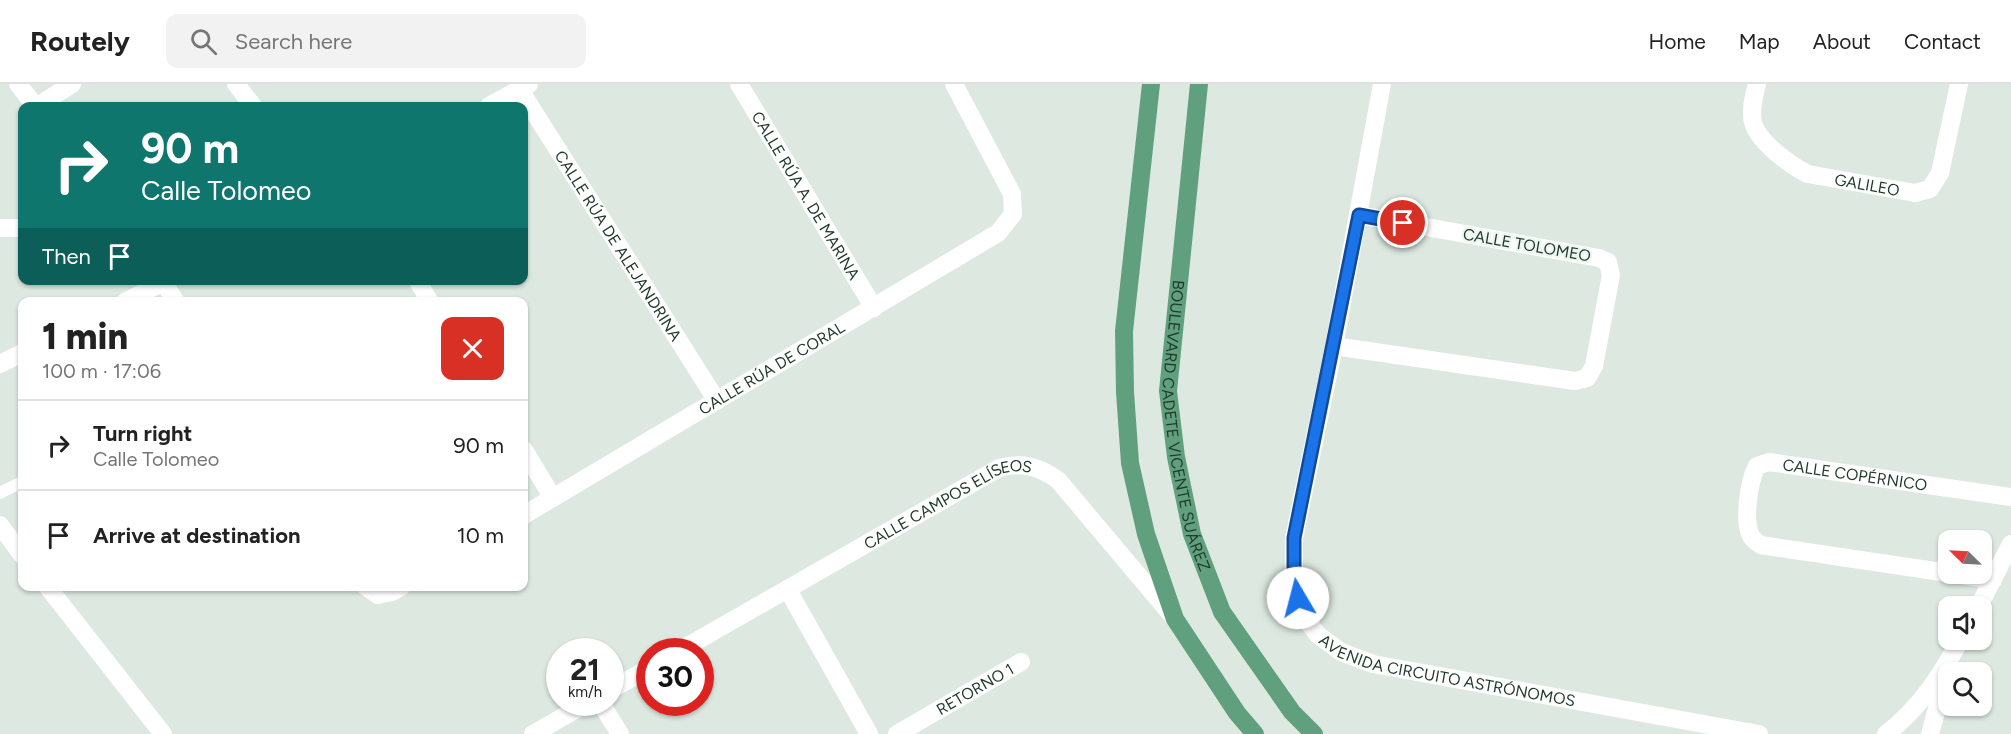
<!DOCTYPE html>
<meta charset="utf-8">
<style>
:root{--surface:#fff;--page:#f2f2f2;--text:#222;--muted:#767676;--line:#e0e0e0}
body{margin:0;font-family:Figtree,sans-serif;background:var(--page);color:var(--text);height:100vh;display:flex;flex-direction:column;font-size:22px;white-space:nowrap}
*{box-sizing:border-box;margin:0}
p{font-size:20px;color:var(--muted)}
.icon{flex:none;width:33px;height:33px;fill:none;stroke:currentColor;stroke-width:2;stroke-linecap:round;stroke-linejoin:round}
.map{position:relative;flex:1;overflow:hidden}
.side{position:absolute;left:18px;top:213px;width:510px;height:294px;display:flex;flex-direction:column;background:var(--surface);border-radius:12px;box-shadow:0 2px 4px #0004}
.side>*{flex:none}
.guide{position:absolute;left:18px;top:18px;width:510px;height:183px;border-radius:12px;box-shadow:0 2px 4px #0004;background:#0f766e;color:#fff;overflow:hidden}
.needle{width:39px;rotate:294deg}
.controls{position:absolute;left:1938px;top:446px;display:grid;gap:12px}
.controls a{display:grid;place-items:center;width:54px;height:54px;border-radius:12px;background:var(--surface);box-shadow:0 2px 4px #0004;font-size:30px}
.speed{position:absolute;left:546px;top:554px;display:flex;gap:12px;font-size:30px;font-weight:700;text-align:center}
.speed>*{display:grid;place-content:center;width:78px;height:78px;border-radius:50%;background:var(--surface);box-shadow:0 2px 4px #0004;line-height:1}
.speed small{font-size:15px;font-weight:400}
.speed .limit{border:9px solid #d22;background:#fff;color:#111}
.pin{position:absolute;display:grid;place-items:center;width:51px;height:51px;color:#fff;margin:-26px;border:3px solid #fff;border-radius:50%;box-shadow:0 2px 6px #0007}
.me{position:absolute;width:66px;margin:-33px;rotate:352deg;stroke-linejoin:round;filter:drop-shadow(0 0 4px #0008)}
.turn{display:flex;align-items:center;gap:21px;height:126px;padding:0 24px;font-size:27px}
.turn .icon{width:78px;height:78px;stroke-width:2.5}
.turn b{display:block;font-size:42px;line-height:51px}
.then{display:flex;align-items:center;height:57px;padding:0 24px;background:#0003;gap:12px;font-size:22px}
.round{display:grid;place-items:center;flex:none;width:63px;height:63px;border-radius:12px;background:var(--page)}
.overview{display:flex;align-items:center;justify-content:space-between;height:102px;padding:0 24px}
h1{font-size:36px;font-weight:800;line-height:45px}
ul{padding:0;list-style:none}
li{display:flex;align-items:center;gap:18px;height:90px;padding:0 24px;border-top:2px solid var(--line)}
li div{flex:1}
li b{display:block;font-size:22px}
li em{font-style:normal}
header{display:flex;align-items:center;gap:36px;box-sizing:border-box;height:84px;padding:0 30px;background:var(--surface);border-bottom:2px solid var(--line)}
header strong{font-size:28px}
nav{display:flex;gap:33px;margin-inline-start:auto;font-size:21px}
.search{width:420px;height:54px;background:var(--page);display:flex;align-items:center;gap:15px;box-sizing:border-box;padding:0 21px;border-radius:12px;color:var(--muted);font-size:22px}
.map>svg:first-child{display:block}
</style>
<header>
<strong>Routely</strong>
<div class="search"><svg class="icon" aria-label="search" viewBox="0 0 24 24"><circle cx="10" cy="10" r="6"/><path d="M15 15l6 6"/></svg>Search here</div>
<nav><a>Home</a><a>Map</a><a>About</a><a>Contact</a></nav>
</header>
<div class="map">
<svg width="2011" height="650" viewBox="0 0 2011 650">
<rect width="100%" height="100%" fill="#dde9e0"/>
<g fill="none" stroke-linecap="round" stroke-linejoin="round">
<!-- lane -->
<polyline stroke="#fff" stroke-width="12" points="0,409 22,398"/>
<!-- street -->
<g stroke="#fff" stroke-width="18">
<polyline points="18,0 35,22"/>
<polyline points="236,0 253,22"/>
<path id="s1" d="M739,0L874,224"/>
<path id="s2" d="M1382,0L1334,262L1294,454V499L1302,530L1318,551L1341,568L1373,580L1759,650"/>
<path id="s3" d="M1757,0C1754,12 1750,26 1753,38C1757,57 1791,82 1808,90L1915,109L1930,105L1940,89L1959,0"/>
<path id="s4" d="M520,6L717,317"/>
<polyline points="38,22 72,0"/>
<polyline points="489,22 529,0"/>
<polyline points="0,144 22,144"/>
<polyline points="162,196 176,218"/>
<polyline points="417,196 430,218"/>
<polyline points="125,218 167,196"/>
<polyline points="1334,262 1575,297 1587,294 1594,282 1611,191 1608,178 1599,174 1359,131"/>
<polyline points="0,280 22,269"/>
<polyline points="524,366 553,414"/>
<path id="s5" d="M524,431L998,149L1013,130L1012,110L954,0"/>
<polyline points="0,441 22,471"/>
<path id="s6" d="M1948,489L1761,461C1757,458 1753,456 1751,452C1743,437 1749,396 1757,382L1769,378L2011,413"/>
<polyline points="1949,489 1993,496"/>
<polyline points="47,502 163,650"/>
<polyline points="365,502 378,511 392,508 402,502"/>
<polyline points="788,506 869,650"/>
<polyline points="1979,522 2011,460"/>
<path id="s7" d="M679,567L999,384C1022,378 1038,382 1058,396L1175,535"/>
<polyline points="610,606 650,584"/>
<polyline points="600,618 620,650"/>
<polyline points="533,650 589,618"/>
<path id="s8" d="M897,650L1021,578"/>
<path d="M1886,650C1920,624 1940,592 1961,555"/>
<polyline points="1930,650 1945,595"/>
</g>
<!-- primary -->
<g stroke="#61a07e" stroke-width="18">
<polyline points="1151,0 1124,247 1125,308 1130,379 1146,450 1175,535 1237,629 1255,650"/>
<path id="s9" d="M1199,0L1168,307L1176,373L1192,450L1222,528L1292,628L1314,650"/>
</g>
</g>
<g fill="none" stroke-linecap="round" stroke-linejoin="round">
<defs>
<polyline id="route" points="1298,514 1294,499 1294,454 1359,131 1403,139"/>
</defs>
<!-- route casing -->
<use href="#route" stroke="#114b97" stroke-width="15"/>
<!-- route -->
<use href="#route" stroke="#1a73e8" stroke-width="10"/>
</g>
<g text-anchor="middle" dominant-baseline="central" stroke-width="4.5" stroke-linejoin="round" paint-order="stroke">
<!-- street labels -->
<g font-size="16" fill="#1f392b" stroke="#edf6ef">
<text stroke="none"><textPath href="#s3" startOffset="176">GALILEO</textPath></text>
<text stroke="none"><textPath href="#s1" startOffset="130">CALLE RÚA A. DE MARINA</textPath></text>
<text stroke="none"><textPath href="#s4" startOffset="184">CALLE RÚA DE ALEJANDRINA</textPath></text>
<text transform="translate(1527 161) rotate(10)">CALLE TOLOMEO</text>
<text stroke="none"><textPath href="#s5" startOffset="288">CALLE RÚA DE CORAL</textPath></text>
<text stroke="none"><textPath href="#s9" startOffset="345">BOULEVARD CADETE VICENTE SUÁREZ</textPath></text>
<text stroke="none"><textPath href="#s6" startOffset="374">CALLE COPÉRNICO</textPath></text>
<text stroke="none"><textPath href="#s7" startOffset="308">CALLE CAMPOS ELÍSEOS</textPath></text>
<text stroke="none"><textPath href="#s2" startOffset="702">AVENIDA CIRCUITO ASTRÓNOMOS</textPath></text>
<text stroke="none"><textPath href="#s8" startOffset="90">RETORNO 1</textPath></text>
</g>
</g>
</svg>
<div class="controls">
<a><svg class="needle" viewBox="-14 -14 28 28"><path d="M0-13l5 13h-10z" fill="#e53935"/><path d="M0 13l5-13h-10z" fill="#767676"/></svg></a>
<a><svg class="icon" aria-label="sound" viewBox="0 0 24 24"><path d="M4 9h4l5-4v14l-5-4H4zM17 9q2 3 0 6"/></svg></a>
<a><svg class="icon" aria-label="search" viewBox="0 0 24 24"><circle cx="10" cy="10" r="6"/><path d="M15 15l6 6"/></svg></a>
</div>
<div class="speed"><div>21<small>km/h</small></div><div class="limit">30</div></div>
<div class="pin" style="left:1403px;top:139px;background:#d93025"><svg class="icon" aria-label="arrive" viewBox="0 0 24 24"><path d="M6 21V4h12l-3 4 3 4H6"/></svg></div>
<svg class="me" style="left:1298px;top:514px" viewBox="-20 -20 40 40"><circle r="19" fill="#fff"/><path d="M0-13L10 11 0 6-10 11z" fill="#1a73e8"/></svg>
<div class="guide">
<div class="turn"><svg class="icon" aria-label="right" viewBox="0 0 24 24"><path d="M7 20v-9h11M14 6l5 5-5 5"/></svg><div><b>90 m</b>Calle Tolomeo</div></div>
<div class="then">Then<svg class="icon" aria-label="arrive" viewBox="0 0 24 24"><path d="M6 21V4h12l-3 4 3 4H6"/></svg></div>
</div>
<section class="side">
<div class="overview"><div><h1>1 min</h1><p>100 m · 17:06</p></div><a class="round" style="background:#d93025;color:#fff"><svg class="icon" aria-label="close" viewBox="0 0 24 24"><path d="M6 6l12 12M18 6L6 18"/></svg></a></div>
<ul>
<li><svg class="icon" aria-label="right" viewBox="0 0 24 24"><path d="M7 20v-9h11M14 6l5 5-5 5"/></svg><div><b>Turn right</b><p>Calle Tolomeo</p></div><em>90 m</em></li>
<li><svg class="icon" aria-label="arrive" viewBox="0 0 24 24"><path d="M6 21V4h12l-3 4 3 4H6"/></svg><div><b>Arrive at destination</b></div><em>10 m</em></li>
</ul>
</section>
</div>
